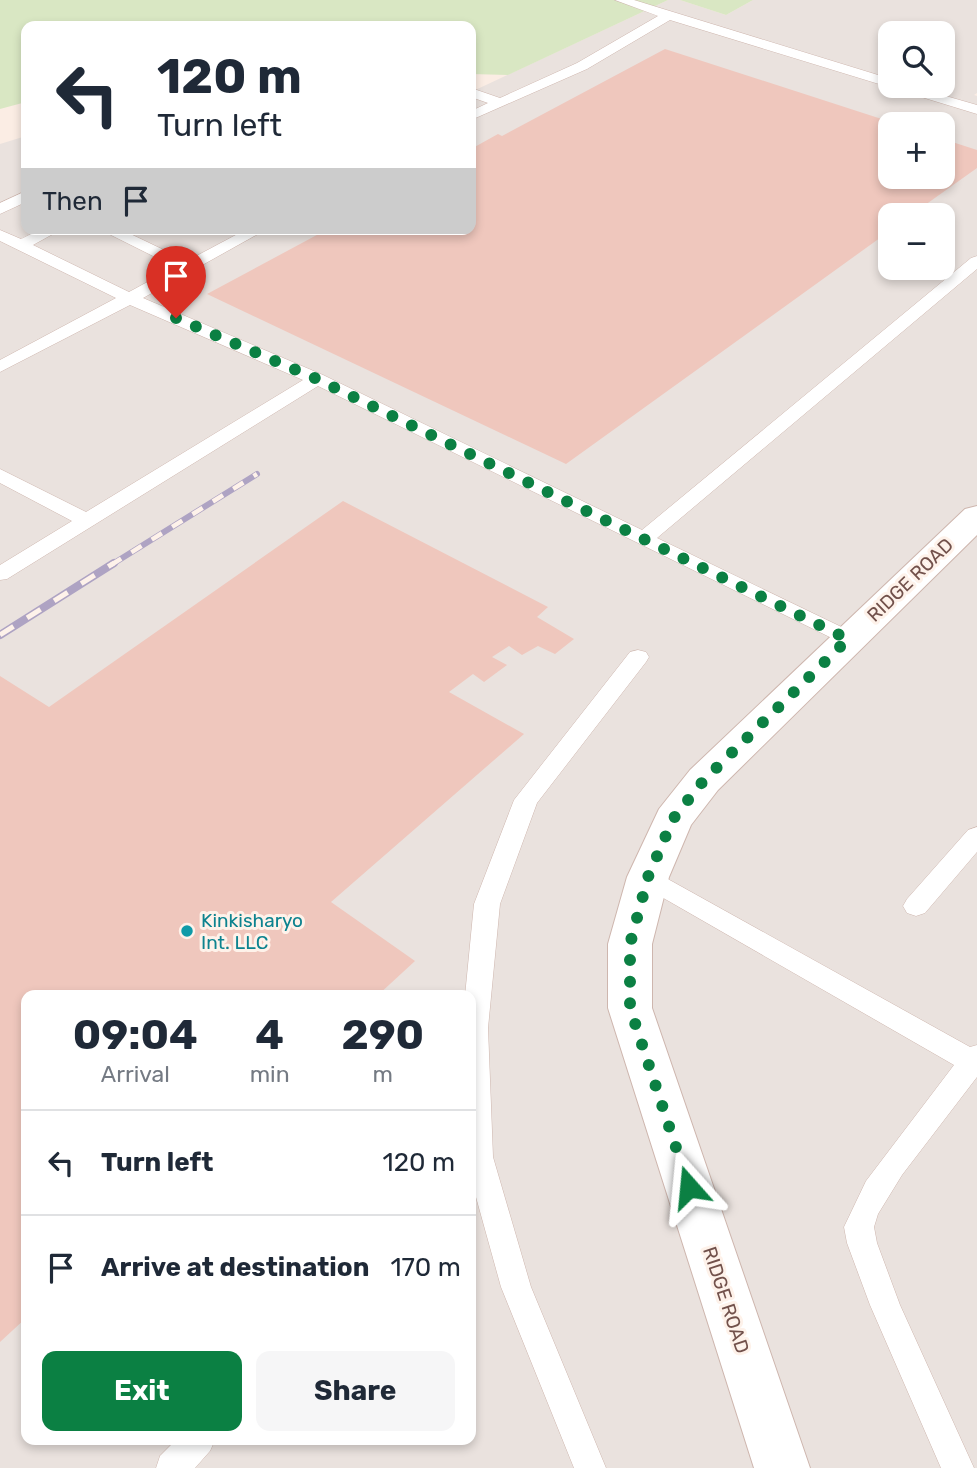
<!DOCTYPE html>
<meta charset="utf-8">
<style>
:root{--surface:#fff;--page:#f6f6f7;--text:#1f2937;--muted:#747a83;--line:#e0e1e3;--accent:#0b8043}
body{margin:0;font-family:Rubik,sans-serif;background:var(--page);color:var(--text);height:100vh;display:flex;flex-direction:column;font-size:26px;white-space:nowrap}
*{box-sizing:border-box;margin:0}
p{font-size:23px;color:var(--muted)}
.icon{flex:none;width:38px;height:38px;fill:none;stroke:currentColor;stroke-width:2;stroke-linecap:round;stroke-linejoin:round}
.map{position:relative;flex:1;overflow:hidden}
.panel{position:absolute;left:21px;top:990px;width:455px;height:455px;display:flex;flex-direction:column;background:var(--surface);border-radius:14px;box-shadow:0 4px 10px #0003}
.panel>*{flex:none}
.top-card{position:absolute;left:21px;top:21px;width:455px;height:214px;border-radius:14px;box-shadow:0 4px 10px #0003;background:#fff;color:var(--text);overflow:hidden}
.fabs{position:absolute;left:878px;top:21px;display:grid;gap:14px}
.fabs a{display:grid;place-items:center;width:77px;height:77px;border-radius:14px;background:var(--surface);box-shadow:0 4px 10px #0003;font-size:35px}
.pin{position:absolute;display:grid;place-items:center;width:60px;height:60px;color:#fff;margin:-72px -30px;border-radius:50% 50% 50% 0;rotate:-45deg;box-shadow:0 0 7px #0007}
.pin .icon{rotate:45deg}
.me{position:absolute;width:77px;margin:-38px;rotate:342deg;stroke-linejoin:round;filter:drop-shadow(0 0 5px #0008)}
.turn{display:flex;align-items:center;gap:24px;height:147px;padding:0 21px;font-size:32px}
.turn .icon{width:91px;height:91px;stroke-width:2.5}
.turn b{display:block;font-size:49px;line-height:60px}
.then{display:flex;align-items:center;height:66px;padding:0 21px;background:#0003;gap:14px;font-size:26px}
.eta{display:flex;justify-content:space-evenly;align-items:center;height:119px;text-align:center}
.eta b{font-size:42px;font-weight:700;line-height:49px}
.cta{display:flex;gap:14px;margin-top:auto;padding:14px 21px}
.cta a{flex:1;height:80px;border-radius:14px;background:var(--accent);color:#fff;font-size:28px;font-weight:700;line-height:80px;text-align:center}
.cta a+a{background:var(--page);color:var(--text)}
ul{padding:0;list-style:none}
li{display:flex;align-items:center;gap:21px;height:105px;padding:0 21px;border-top:2px solid var(--line)}
li div{flex:1}
li b{display:block;font-size:26px}
li em{font-style:normal}
.map>svg:first-child{display:block}
</style>
<div class="map">
<svg width="977" height="1468" viewBox="0 0 977 1468">
<rect width="100%" height="100%" fill="#fbede4"/>
<!-- industrial -->
<path fill="#eae2de" fill-rule="evenodd" d="M668,0H680L726,15L753,0H977V93L974,95L977,96V1468H0V144L26,136V229H471V92ZM891,33H943V86H891ZM891,124H943V177H891ZM891,215H943V268H891ZM26,996H471V1440H26Z"/>
<!-- green -->
<g fill="#d9e7c3">
<polygon points="0,0 668,0 508,75 471,74 471,26 26,26 26,102 0,109"/>
<polygon points="680,0 753,0 726,15"/>
</g>
<!-- building -->
<g fill="#efc7bd">
<polygon points="665,49 897,124 891,124 891,177 943,177 943,139 977,150 977,168 911,215 891,215 891,230 566,464 207,294 328,229 471,229 471,149 498,134 502,136"/>
<polygon points="343,501 548,607 537,617 574,639 555,654 538,646 522,655 509,646 492,657 507,665 484,682 473,674 449,692 524,734 331,902 415,961 377,996 26,996 26,1318 0,1342 0,676 49,707"/>
</g>
<g fill="none" stroke-linecap="round" stroke-linejoin="round">
<defs>
<g id="lane">
<polygon points="615,0 634,0 891,79 891,86 911,86 977,105 977,114 670,20 587,69 471,120 471,111 488,103 471,97 471,88 500,98 577,63 658,16"/>
<polygon points="26,191 26,202 0,214 0,203"/>
<polygon points="41,229 62,229 33,245 129,292 175,267 99,229 120,229 187,261 247,229 267,229 143,298 323,375 642,530 971,258 977,256 977,269 657,538 856,634 859,639 856,644 848,646 318,386 7,579 0,580 0,565 72,521 0,483 0,469 86,512 303,380 130,305 0,372 0,360 116,298 0,241 0,230 21,239"/>
<polygon points="638,650 646,652 649,657 646,662 537,803 500,904 488,1028 493,1157 531,1287 606,1468 574,1468 501,1287 471,1179 471,996 465,996 474,904 514,800 630,652"/>
<polygon points="977,827 977,852 925,913 916,916 907,913 903,906 907,899 968,830"/>
<polygon points="648,868 970,1047 977,1045 977,1077 902,1175 878,1214 874,1227 877,1243 900,1305 974,1468 941,1468 870,1305 847,1243 844,1227 866,1181 954,1065 639,884 636,877 639,870"/>
<polygon points="176,1440 215,1440 210,1451 195,1468 156,1468 160,1456"/>
</g>
<polygon id="street" points="977,506 977,535 718,790 691,825 669,877 652,944 652,1008 810,1468 754,1468 608,1008 608,944 627,877 659,809 690,770 965,509"/>
</defs>
<!-- lane casing -->
<use href="#lane" stroke="#ceb6ae" stroke-width="1"/>
<!-- street casing -->
<use href="#street" stroke="#ceb6ae" stroke-width="2"/>
<!-- lane -->
<use href="#lane" fill="#fff" fill-rule="evenodd"/>
<!-- street -->
<use href="#street" fill="#fff" fill-rule="evenodd"/>
<defs>
<polyline id="rail-far1" points="111,565 257,474"/>
<polyline id="rail" points="0,635 114,563"/>
</defs>
<!-- rail-far1 casing -->
<use href="#rail-far1" stroke="#aea3c3" stroke-width="6"/>
<!-- rail casing -->
<use href="#rail" stroke="#aea3c3" stroke-width="8"/>
<!-- rail-far1 -->
<use href="#rail-far1" stroke="#fef2ea" stroke-width="4.5" stroke-dasharray="12" stroke-linecap="butt"/>
<!-- rail -->
<use href="#rail" stroke="#fef2ea" stroke-width="5" stroke-dasharray="16" stroke-linecap="butt"/>
</g>
<g fill="none" stroke-linecap="round" stroke-linejoin="round">
<!-- route -->
<polyline stroke="#0b8043" stroke-width="12" stroke-dasharray="0 21.6" points="176,318 317,379 848,639 704,780 673,819 648,877 630,944 630,1008 689,1187"/>
</g>
<!-- markers -->
<circle fill="#0f9aa8" stroke="#fef2ea" stroke-width="2.5" cx="187" cy="931" r="7"/>
<g text-anchor="middle" dominant-baseline="central" stroke-width="6" stroke-linejoin="round" paint-order="stroke">
<!-- street labels -->
<g font-size="19" fill="#72514b" stroke="#fef2ea">
<text transform="translate(910 580) rotate(-44)">RIDGE ROAD</text>
<text transform="translate(726 1300) rotate(72)">RIDGE ROAD</text>
</g>
<!-- culture labels -->
<g font-size="19" fill="#0d838f" stroke="#fef2ea" text-anchor="start">
<text x="201" y="920">Kinkisharyo<tspan x="201" dy="22">Int. LLC</tspan></text>
</g>
</g>
</svg>
<div class="fabs">
<a><svg class="icon" aria-label="search" viewBox="0 0 24 24"><circle cx="10" cy="10" r="6"/><path d="M15 15l6 6"/></svg></a>
<a>+</a>
<a>−</a>
</div>
<div class="pin" style="left:176px;top:318px;background:#d93025"><svg class="icon" aria-label="arrive" viewBox="0 0 24 24"><path d="M6 21V4h12l-3 4 3 4H6"/></svg></div>
<svg class="me" style="left:689px;top:1187px" viewBox="-20 -20 40 40"><path d="M0-17L14 15 0 8-14 15z" fill="#0b8043" stroke="#fff" stroke-width="4"/></svg>
<div class="top-card">
<div class="turn"><svg class="icon" aria-label="left" viewBox="0 0 24 24"><path d="M17 20v-9H6M10 6l-5 5 5 5"/></svg><div><b>120 m</b>Turn left</div></div>
<div class="then">Then<svg class="icon" aria-label="arrive" viewBox="0 0 24 24"><path d="M6 21V4h12l-3 4 3 4H6"/></svg></div>
</div>
<section class="panel">
<div class="eta">
<div><b>09:04</b><p>Arrival</p></div>
<div><b>4</b><p>min</p></div>
<div><b>290</b><p>m</p></div>
</div>
<ul>
<li><svg class="icon" aria-label="left" viewBox="0 0 24 24"><path d="M17 20v-9H6M10 6l-5 5 5 5"/></svg><div><b>Turn left</b></div><em>120 m</em></li>
<li><svg class="icon" aria-label="arrive" viewBox="0 0 24 24"><path d="M6 21V4h12l-3 4 3 4H6"/></svg><div><b>Arrive at destination</b></div><em>170 m</em></li>
</ul>
<div class="cta"><a>Exit</a><a>Share</a></div>
</section>
</div>
